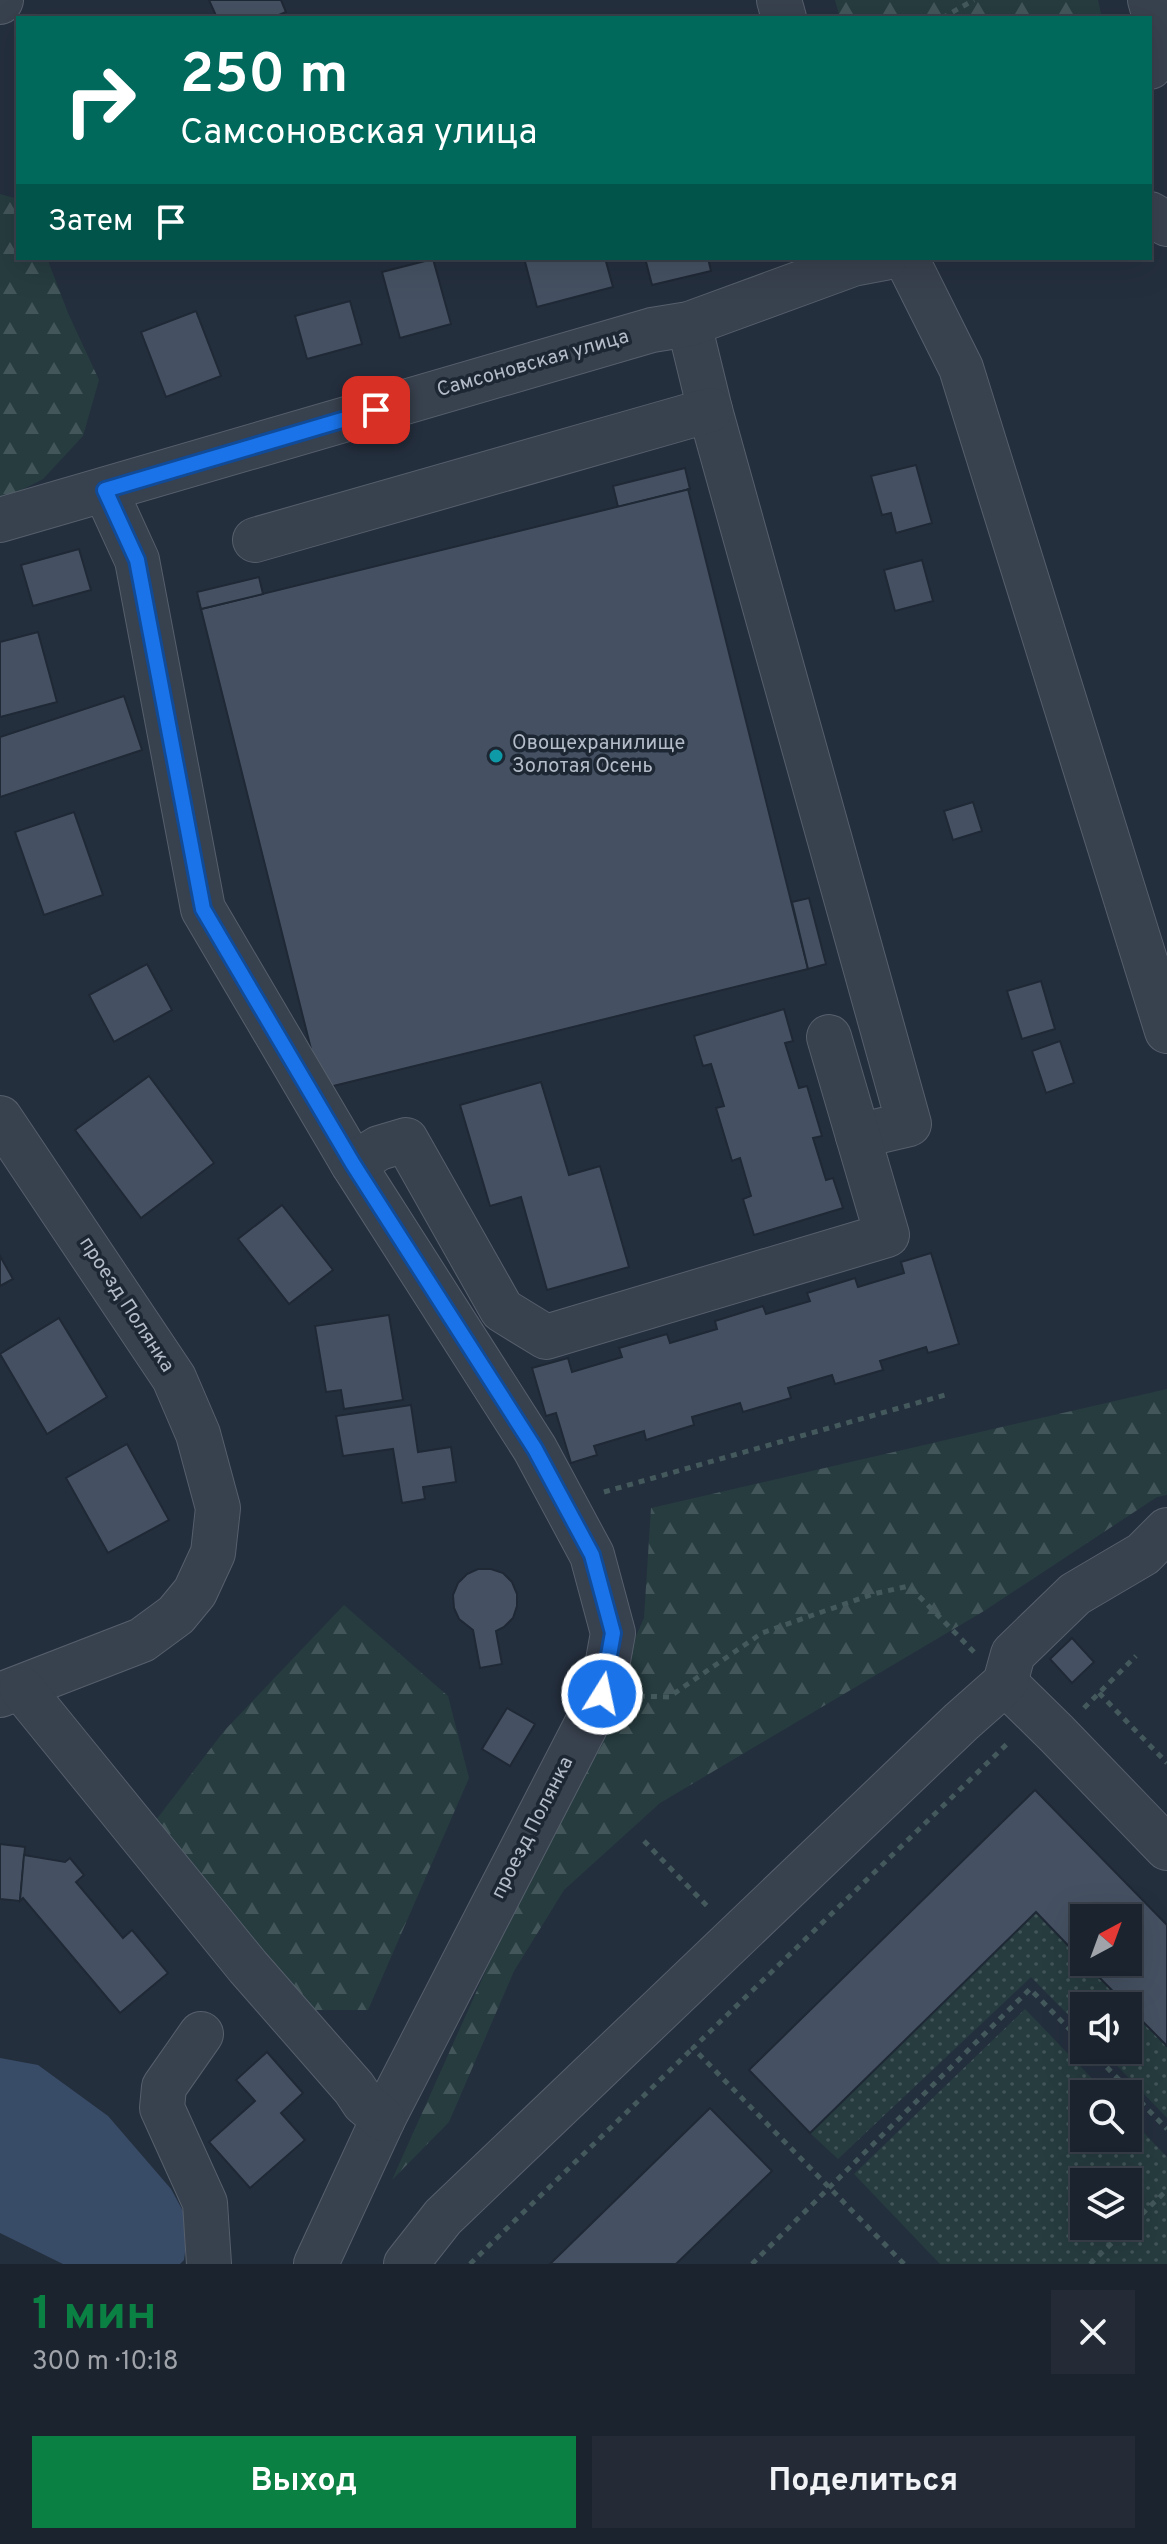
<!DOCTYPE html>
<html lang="ru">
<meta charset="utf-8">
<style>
:root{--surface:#1b232e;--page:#242b36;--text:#f1f3f6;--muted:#a0a4aa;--line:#39404a;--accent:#0b8043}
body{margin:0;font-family:Overpass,sans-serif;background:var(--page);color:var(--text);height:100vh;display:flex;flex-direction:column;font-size:30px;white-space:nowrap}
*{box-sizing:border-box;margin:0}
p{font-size:26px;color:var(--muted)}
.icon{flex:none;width:44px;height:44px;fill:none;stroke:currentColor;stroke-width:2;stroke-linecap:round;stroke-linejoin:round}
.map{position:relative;height:2264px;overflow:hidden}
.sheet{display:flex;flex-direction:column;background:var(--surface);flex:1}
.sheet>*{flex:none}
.banner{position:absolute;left:16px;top:16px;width:1136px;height:244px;border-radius:0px;box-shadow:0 8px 32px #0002,0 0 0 2px var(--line);background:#00695c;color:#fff;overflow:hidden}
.needle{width:52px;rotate:41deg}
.fabs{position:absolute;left:1070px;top:1904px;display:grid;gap:16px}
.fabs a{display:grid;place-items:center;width:72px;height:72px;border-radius:0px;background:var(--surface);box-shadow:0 8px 32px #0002,0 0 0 2px var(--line);font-size:40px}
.pin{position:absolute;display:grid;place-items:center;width:68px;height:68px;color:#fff;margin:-34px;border-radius:16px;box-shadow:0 4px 12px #0006}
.me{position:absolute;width:88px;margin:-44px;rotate:10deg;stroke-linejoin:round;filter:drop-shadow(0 0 6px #0008)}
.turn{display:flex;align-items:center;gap:28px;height:168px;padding:0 32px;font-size:36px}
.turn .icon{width:104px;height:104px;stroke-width:2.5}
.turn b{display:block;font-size:56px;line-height:68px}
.then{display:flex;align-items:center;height:76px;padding:0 32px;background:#0003;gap:16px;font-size:30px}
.round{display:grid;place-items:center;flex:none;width:84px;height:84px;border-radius:0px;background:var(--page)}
.headline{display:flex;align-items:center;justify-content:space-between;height:136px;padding:0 32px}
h1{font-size:48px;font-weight:700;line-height:60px;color:var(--accent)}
.button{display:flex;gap:16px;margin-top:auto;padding:16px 32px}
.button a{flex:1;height:92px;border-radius:0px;background:var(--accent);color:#fff;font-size:32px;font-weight:700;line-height:92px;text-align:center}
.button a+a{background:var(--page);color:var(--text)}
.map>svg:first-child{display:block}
</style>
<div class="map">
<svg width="1167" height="2264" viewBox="0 0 1167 2264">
<defs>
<pattern id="grass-dots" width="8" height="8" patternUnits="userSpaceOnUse" patternTransform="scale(2)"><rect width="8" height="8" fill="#263c3f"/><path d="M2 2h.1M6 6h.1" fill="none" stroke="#435659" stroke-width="1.8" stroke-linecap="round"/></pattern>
<pattern id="forest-firs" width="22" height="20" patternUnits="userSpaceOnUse" patternTransform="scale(2)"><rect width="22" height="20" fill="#263c3f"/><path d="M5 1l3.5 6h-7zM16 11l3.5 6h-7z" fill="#435659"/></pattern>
</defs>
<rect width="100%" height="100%" fill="#242f3e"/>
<!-- grass -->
<g fill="url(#grass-dots)" fill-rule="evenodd">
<polygon points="1036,1912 1128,2006 1084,2006 1084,2031 1031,1977 838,2159 810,2133"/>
<polygon points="1128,2006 1167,2046 1167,2118 1102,2050 1128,2050"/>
<path d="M1025,2009L1107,2094H1084V2138H1128V2116L1167,2157V2264H940L854,2174ZM1084,2182H1128V2226H1084Z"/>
</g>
<!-- forest -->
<g fill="url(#forest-firs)">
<polygon points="835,0 1098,0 1102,18 840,18"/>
<polygon points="0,194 18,199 18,258 47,258 68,313 99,380 83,436 43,479 0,501"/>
<polygon points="1167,1389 1167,1495 1157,1497 984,1611 660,1803 564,1890 514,1971 449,2122 392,2180 644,1618 651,1508"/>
<polygon points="344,1605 448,1696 469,1778 368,2010 307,2010 153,1824 224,1731"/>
</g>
<!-- water -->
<polygon fill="#394c67" points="0,2058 38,2065 108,2116 171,2189 189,2222 184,2260 180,2264 63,2264 0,2233"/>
<!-- building -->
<g fill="#455162" stroke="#1f2835" stroke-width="2">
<polygon points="209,0 281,0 286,12 272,18 217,18"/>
<polygon points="524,258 605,258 613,287 537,307"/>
<polygon points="645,258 708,258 711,271 652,285"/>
<polygon points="433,259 451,324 400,338 382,272"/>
<polygon points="350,301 362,344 307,359 295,316"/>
<polygon points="196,311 221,376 166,397 141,332"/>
<polygon points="916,465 932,523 896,533 891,513 882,515 871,476"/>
<polygon points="685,468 690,489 618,507 613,486"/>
<polygon points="688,489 808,969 321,1089 201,609 690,489"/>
<polygon points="79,549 91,590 33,606 21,565"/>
<polygon points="922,560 933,601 895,611 884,570"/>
<polygon points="259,577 263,594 201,609 197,592"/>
<polygon points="38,632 57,702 0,717 0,642"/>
<polygon points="124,696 142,750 0,797 0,737"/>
<polygon points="973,802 982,831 953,840 944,811"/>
<polygon points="74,812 103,895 44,915 15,832"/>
<polygon points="809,898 826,964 808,969 792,902"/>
<polygon points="147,964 172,1010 114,1042 89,995"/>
<polygon points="1041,981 1055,1029 1022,1039 1007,991"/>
<polygon points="784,1009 793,1041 785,1043 799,1088 807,1086 822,1136 813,1138 826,1180 833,1178 843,1208 754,1235 743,1199 751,1196 740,1158 732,1161 716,1108 724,1106 711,1064 703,1066 694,1036"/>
<polygon points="1060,1041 1074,1083 1046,1093 1032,1051"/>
<polygon points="149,1076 214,1163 141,1218 75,1130"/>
<polygon points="541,1082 569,1175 600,1166 629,1267 547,1290 521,1197 490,1206 460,1105"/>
<polygon points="282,1205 333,1270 289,1304 238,1239"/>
<polygon points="931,1253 959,1344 928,1353 926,1347 880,1361 883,1370 835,1384 832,1375 788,1388 791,1398 743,1412 740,1403 692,1417 694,1425 646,1440 644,1431 594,1446 597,1455 571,1463 556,1413 546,1416 532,1368 568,1358 572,1372 622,1357 619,1348 667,1334 670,1343 717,1329 715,1321 763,1306 766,1314 810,1301 807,1293 855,1278 858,1287 904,1273 901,1262"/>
<polygon points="0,1256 13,1279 0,1286"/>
<polygon points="389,1315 403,1400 344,1409 341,1390 326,1392 315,1326"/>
<polygon points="59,1318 107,1397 47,1434 0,1354"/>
<polygon points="411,1405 418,1452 451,1447 456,1482 423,1487 425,1499 402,1503 393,1449 343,1456 336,1416"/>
<polygon points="127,1444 169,1520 108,1553 66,1478"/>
<polygon points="478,1569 491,1569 503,1573 512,1582 517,1594 517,1606 513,1618 504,1627 496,1631 502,1664 480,1668 473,1630 459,1619 454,1608 453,1595 458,1583 467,1574"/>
<polygon points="1072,1638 1094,1662 1072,1683 1050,1659"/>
<polygon points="507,1708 535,1724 510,1766 482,1749"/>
<polygon points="1035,1790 1167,1925 1167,2046 1084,1962 1128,1962 1128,1918 1084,1918 1084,1962 1036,1912 810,2133 749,2070"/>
<polygon points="0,1844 25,1847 20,1901 0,1899"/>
<polygon points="24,1855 65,1862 70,1858 84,1875 76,1882 123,1938 132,1930 168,1973 120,2013 23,1898 20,1901"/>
<polygon points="267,2052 303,2093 281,2113 305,2140 250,2188 209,2142 255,2101 236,2080"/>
<polygon points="710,2108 772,2171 676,2264 550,2264"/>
</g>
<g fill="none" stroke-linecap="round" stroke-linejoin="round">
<defs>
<g id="minor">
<polyline points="779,0 784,18"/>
<polyline points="1150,0 1164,49 1150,67"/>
<polyline points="0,2 1,0"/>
<polyline points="1150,214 1167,224"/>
<polyline points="906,258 961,368 1167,1031"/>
<polyline points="689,324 710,410 909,1124 858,1136"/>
<polyline points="105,490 137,560 203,909 353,1164 535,1449 592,1555 613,1633 602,1694 383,2119 316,2264"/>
<polyline points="0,520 652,330 689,324 853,264 885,258"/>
<polyline points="255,540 710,410"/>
<polyline points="0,1118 174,1378 198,1434 218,1508 213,1553 195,1592 176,1615 142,1640 0,1695"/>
<polyline points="353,1164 379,1148 406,1140 502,1310 546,1337 887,1235 829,1037"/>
<polyline points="1005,1683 1057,1734 1167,1848"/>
<polyline points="22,1689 248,1967 354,2088 364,2103 383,2119"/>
<polyline points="201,2034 164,2087 162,2108 205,2203 209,2264"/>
<polyline points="406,2264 443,2217 961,1722 1005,1683 1013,1654 1075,1594 1143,1554 1167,1530"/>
</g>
</defs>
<!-- minor casing -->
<use href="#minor" stroke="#565f6c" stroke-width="46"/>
<!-- path -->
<g stroke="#44595c" stroke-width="5" stroke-dasharray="6 6" stroke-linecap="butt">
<polyline points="942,18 974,0"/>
<polyline points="604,1492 945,1395"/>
<polyline points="1099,1693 1167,1763"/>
<polyline points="639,1696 669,1697 762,1633 873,1594 909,1586 974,1652"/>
<polyline points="1084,1708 1136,1656"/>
<polyline points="644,1841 709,1908"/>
<polyline points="1090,2050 1167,2129"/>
<polyline points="470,2264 693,2048"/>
<polyline points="752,2264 1030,1989 1084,2044"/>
<polyline points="904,2264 693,2048 1009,1742"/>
<polyline points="1090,2264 1167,2190"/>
</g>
<!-- minor -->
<use href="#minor" stroke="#38414e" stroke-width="44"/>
</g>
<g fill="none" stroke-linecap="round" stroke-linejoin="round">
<defs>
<polyline id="route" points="376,410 105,490 137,560 203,909 353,1164 535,1449 592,1555 613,1633 602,1694"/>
</defs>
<!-- route casing -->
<use href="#route" stroke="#114b97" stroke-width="20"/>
<!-- route -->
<use href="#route" stroke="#1a73e8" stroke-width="14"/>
</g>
<!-- markers -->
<circle fill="#0f9aa8" stroke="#1d2633" stroke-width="3" cx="496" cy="756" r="8"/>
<g text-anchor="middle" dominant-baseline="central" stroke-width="7" stroke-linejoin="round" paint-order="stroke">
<!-- street labels -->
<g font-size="20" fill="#b4bcc9" stroke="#1d2633">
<text transform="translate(533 364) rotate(-16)">Самсоновская улица</text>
<text transform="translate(126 1305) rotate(57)">проезд Полянка</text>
<text transform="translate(533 1828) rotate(-63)">проезд Полянка</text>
</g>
<!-- poi labels -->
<g font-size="20" fill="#b4bcc9" stroke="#1d2633" text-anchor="start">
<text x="512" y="744">Овощехранилище<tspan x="512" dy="23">Золотая Осень</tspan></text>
</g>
</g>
</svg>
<div class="fabs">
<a><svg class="needle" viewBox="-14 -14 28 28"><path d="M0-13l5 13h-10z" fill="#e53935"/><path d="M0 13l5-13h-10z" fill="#a0a4aa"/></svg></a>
<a><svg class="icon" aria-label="sound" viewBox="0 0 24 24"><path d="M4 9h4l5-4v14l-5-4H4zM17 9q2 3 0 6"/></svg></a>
<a><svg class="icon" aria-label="search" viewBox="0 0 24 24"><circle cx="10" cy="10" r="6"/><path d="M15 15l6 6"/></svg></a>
<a><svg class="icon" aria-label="layers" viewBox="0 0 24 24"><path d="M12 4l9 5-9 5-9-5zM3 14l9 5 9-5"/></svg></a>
</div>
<div class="pin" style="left:376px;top:410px;background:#d93025"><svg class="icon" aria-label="arrive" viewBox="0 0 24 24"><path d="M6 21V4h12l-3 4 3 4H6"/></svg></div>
<svg class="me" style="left:602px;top:1694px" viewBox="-20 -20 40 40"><circle r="17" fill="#1a73e8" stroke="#fff" stroke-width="3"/><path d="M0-11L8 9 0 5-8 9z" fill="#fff"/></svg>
<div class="banner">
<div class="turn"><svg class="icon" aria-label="right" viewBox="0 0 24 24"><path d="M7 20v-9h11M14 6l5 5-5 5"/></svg><div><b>250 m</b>Самсоновская улица</div></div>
<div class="then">Затем<svg class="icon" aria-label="arrive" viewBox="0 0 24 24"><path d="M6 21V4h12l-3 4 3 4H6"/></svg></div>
</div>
</div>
<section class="sheet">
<div class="headline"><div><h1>1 мин</h1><p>300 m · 10:18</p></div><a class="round"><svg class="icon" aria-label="close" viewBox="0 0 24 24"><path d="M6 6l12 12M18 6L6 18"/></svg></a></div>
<div class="button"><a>Выход</a><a>Поделиться</a></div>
</section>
